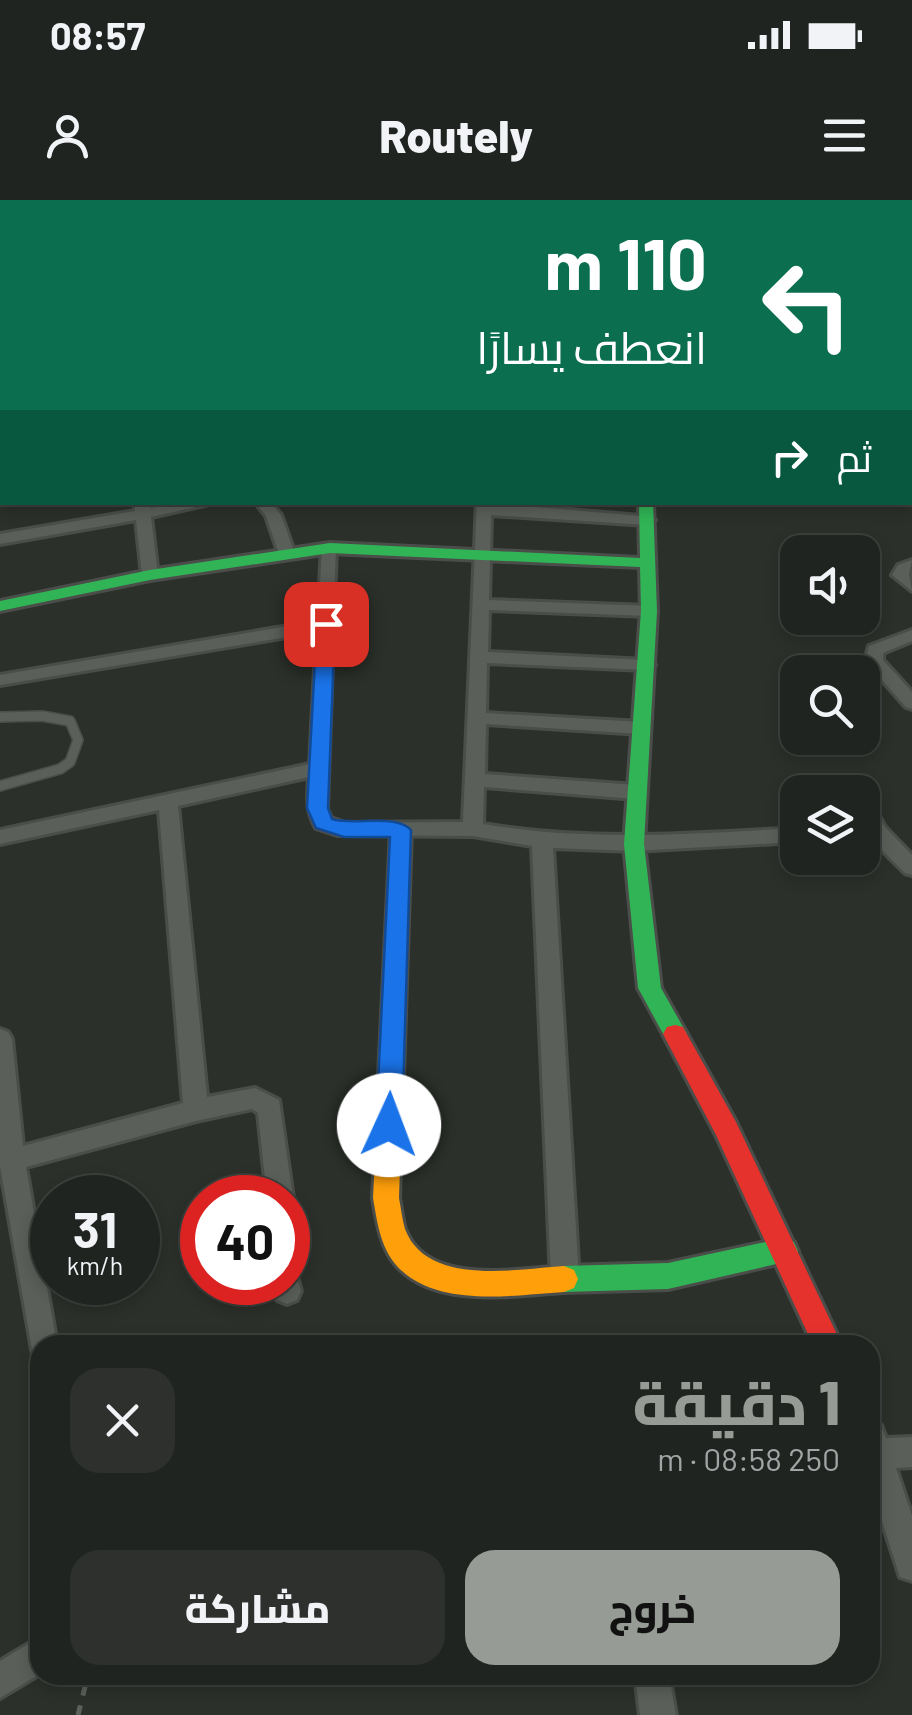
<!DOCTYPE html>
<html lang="ar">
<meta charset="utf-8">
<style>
:root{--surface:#202420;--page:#2d302d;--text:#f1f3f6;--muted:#a2a4a5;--line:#3d413e;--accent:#969b95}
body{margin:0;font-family:Barlow,Cairo,sans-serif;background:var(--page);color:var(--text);direction:rtl;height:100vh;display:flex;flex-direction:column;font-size:38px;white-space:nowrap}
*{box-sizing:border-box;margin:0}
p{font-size:32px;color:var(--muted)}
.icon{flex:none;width:55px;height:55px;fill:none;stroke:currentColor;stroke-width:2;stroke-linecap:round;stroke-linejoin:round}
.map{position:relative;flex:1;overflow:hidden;direction:ltr}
.panel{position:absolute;left:30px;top:1135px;width:850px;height:350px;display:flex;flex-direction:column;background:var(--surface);border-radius:30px;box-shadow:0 5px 15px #0003,0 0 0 2px var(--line);direction:rtl}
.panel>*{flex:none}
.guide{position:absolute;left:0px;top:0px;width:912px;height:305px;box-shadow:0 5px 15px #0003,0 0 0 2px var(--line);direction:rtl;background:#0b6e4f;color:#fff;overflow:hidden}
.fabs{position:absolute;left:780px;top:335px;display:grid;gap:20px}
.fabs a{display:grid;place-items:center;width:100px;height:100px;border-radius:20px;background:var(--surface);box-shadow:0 5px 15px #0003,0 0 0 2px var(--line);font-size:50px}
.speed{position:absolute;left:30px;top:975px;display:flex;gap:20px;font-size:50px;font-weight:700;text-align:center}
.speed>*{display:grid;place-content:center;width:130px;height:130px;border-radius:50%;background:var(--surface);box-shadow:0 5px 15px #0003,0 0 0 2px var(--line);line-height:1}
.speed small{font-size:25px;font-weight:400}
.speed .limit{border:15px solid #d22;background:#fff;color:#111}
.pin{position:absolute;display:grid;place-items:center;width:85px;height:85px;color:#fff;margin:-42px;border-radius:20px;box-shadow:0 5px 15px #0006}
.me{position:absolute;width:110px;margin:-55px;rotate:2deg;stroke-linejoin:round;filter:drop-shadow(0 0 8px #0008)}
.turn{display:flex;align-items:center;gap:35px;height:210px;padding:0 40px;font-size:45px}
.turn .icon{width:130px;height:130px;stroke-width:2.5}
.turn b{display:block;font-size:70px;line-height:85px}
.then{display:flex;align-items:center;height:95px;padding:0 40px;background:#0003;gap:20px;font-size:38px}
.round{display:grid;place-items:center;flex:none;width:105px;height:105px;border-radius:30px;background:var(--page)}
.head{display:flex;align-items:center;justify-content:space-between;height:170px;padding:0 40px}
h1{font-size:60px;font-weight:800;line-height:75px;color:var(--accent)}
.button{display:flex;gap:20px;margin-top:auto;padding:20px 40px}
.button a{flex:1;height:115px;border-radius:30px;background:var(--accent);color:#111;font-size:40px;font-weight:800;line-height:115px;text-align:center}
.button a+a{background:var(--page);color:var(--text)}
.status{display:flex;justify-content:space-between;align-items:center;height:70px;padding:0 50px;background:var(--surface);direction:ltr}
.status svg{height:28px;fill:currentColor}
header{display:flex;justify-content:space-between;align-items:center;height:130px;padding:0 40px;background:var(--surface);font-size:45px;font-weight:800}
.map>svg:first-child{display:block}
</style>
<div class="status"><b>08:57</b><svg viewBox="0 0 49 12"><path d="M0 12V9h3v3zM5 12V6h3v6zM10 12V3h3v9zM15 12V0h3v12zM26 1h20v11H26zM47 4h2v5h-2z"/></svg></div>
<header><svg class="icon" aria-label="menu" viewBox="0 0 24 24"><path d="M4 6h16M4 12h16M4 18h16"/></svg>Routely<svg class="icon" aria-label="person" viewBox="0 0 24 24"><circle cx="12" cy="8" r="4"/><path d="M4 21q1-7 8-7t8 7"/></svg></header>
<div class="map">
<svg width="912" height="1515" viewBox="0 0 912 1515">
<rect width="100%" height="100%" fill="#2b302a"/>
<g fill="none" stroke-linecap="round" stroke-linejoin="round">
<defs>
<polyline id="lane" points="0,517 42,516 70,521 78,540 70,562 60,569 0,586"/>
<g id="street">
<polygon points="163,0 173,0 174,2 164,2"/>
<rect x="314" y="0" width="10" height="2"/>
<rect x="490" y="0" width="10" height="2"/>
<rect x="551" y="0" width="10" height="2"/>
<rect x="600" y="0" width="10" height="2"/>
<rect x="657" y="0" width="10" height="2"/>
<rect x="0" y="11" width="2" height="6"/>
<rect x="0" y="38" width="2" height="6"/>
<rect x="0" y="68" width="2" height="6"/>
<rect x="0" y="102" width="2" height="6"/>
<polygon points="910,108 912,109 912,117 910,116"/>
<polygon points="912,139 912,148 910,149 910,140"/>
<rect x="0" y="176" width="2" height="8"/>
<polygon points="910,189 912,190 912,198 910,197"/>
<rect x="910" y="217" width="2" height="8"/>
<rect x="910" y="268" width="2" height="8"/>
<rect x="0" y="274" width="2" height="8"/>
<polygon points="135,302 150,302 150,308 182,302 218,302 151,317 158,375 150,380 142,375 136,320 0,344 0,334 135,311"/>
<polygon points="255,302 270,302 281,315 295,354 293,357 279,354 266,316"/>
<path d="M477,302L652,317L655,320L647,325L491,315L489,400L649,406L657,411L649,416L489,410L488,452L646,460L655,465L646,470L487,463L486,513L641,522L650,528L641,534L486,524L485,574L636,585L646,592L636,599L484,587L483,624C588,642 692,634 798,628V642L634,651L553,648L579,1079L575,1088L565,1092L555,1088L551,1079L532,646L473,636L337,635L316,628C306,610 308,597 309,577L178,606L207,897L255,888L279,900L293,998L289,1006L288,998H267L258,913L252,909L196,921L26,967L57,1145H40V1158L33,1155L0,966V829L8,832L12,839L23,946L183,903L159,610L0,644V630L310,564L317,432L0,485V475L318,421L322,348L336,345L327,609L331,618L345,623L463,622Z"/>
<polygon points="912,360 909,374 912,391 892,375 898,365"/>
<polygon points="912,430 912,441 883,453 883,460 912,492 912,509 906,507 865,461 869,446"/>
<path d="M862,597L869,599L885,627L912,655V675L905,673C878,645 862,638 862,597Z"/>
<polygon points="288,1070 296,1073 301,1091 297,1100 287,1104 277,1100 272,1082 288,1082"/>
<polygon points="870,1221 881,1225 886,1238 912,1237 912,1267 896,1268 912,1316 912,1381 900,1377 870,1284"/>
<polygon points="40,1437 40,1474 0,1498 0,1461"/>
<polygon points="635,1475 669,1475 676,1515 640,1515"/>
</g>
<g id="fast">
<polygon points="639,302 653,302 657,411 644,644 661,788 687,834 683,841 667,841 638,788 624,644 641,411 640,367 330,353 150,380 0,411 0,401 150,370 330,343 640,358"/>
<polygon points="784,1038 794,1042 798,1051 794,1060 668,1089 564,1092 554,1088 550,1079 554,1070 564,1066 668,1063"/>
</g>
<path id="slow" d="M401,623L411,630L399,998C401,1008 402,1019 405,1029C427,1087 517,1069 564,1066L574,1070L578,1079L574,1088L564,1092C513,1095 435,1109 396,1065C380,1046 377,1021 373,998L391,630Z"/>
<polygon id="jam" points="675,825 683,827 736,922 842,1145 813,1145 716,935 663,834 667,827"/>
</defs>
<!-- lane casing -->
<use href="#lane" stroke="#4a4d49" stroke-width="12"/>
<!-- street casing -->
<use href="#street" stroke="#4a4d49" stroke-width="6"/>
<!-- fast casing -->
<use href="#fast" stroke="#4a4d49" stroke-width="6"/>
<!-- slow casing -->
<use href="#slow" stroke="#4a4d49" stroke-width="6"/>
<!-- jam casing -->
<use href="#jam" stroke="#4a4d49" stroke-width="6"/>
<!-- path -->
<polyline stroke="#5b605a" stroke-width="5" stroke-dasharray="10 10" stroke-linecap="butt" points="78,1515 88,1475"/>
<!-- lane -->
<use href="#lane" stroke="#5a6059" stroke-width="9"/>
<!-- street -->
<use href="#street" fill="#5a6059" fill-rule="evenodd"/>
<!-- fast -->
<use href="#fast" fill="#30b455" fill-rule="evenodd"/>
<!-- slow -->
<use href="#slow" fill="#ff9f0a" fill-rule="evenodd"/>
<!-- jam -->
<use href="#jam" fill="#e5322d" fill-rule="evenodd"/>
</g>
<!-- route -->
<path fill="#1a73e8" stroke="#114b97" stroke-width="2.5" d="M326,419L335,424L328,608L332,619C354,626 396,613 411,630L402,925L398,932L389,936L380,932L376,925L390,637H344L316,628L307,608L317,424Z"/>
</svg>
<div class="fabs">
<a><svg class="icon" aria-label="sound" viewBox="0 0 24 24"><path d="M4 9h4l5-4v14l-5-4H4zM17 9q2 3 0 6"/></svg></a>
<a><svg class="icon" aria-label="search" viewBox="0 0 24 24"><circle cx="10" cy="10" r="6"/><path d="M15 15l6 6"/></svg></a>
<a><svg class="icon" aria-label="layers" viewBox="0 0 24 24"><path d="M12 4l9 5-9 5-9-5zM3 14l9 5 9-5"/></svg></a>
</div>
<div class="speed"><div>31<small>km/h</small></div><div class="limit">40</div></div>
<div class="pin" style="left:326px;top:424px;background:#d93025"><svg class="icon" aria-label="arrive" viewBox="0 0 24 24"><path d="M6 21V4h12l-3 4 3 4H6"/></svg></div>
<svg class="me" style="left:389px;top:925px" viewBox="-20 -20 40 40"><circle r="19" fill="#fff"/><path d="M0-13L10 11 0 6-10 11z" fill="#1a73e8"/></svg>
<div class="guide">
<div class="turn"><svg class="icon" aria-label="left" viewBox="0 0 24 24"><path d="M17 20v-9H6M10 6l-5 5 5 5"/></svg><div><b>110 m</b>انعطف يسارًا</div></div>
<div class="then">ثم<svg class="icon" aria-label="right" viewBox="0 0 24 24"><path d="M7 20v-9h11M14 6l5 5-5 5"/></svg></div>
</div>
<section class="panel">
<div class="head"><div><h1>1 دقيقة</h1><p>250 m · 08:58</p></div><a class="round"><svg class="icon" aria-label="close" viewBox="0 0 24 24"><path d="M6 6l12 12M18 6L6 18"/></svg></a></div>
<div class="button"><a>خروج</a><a>مشاركة</a></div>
</section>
</div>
